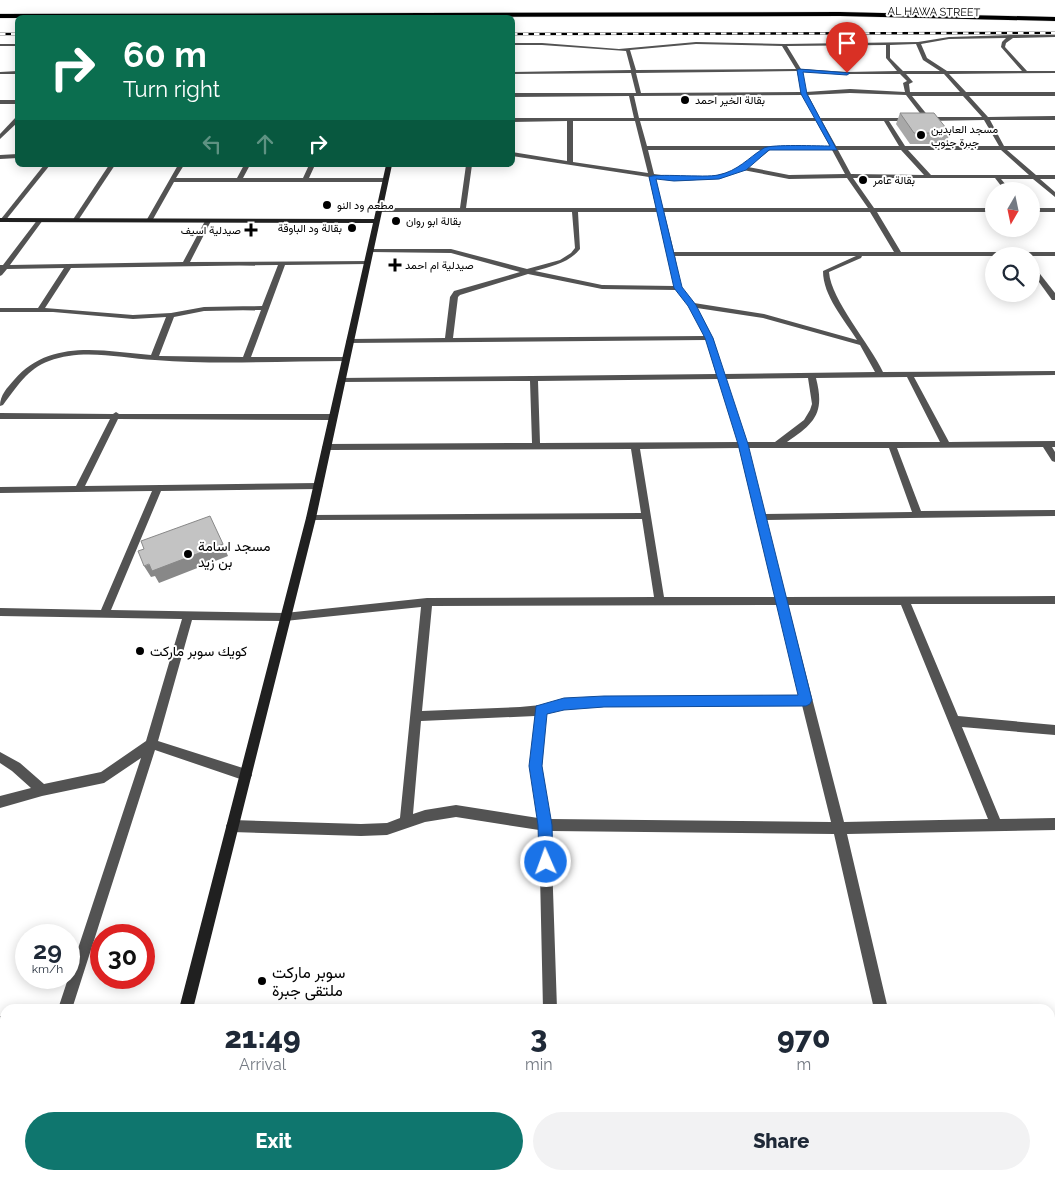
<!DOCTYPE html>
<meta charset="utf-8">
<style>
:root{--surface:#fff;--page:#f2f2f3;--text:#1f2937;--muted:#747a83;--accent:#0f766e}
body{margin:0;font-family:Raleway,Vazirmatn,sans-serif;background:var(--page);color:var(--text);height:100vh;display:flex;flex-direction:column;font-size:19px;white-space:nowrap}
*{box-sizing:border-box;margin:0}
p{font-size:16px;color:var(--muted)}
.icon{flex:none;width:28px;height:28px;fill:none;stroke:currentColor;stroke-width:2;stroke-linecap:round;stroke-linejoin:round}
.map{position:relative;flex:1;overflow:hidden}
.panel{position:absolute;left:0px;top:1004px;width:1055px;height:176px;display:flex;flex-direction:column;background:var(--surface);border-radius:15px 15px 0 0;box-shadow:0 2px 12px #0003}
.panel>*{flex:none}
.guide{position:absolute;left:15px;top:15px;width:500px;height:152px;border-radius:8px;box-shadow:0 2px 12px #0003;background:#0b6e4f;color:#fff;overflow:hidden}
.needle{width:32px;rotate:189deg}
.tools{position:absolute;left:985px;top:182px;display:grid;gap:10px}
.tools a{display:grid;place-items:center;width:55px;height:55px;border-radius:50%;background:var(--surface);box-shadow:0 2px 12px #0003;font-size:25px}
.speed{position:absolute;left:15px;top:924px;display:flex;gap:10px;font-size:25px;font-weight:700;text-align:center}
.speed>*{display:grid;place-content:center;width:65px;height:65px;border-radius:50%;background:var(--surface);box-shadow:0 2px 12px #0003;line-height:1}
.speed small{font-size:12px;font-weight:400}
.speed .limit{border:8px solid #d22;background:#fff;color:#111}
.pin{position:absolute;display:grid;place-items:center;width:42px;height:42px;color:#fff;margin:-51px -21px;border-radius:50% 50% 50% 0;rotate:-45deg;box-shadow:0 0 5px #0007}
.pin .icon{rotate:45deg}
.me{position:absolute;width:55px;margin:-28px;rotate:358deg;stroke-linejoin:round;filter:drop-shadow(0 0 4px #0008)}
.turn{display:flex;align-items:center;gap:18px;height:105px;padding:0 25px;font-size:22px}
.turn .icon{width:65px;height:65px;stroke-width:2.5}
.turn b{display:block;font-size:35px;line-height:42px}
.lanes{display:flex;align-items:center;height:48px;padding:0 25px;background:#0003;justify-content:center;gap:25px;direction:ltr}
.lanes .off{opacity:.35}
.eta{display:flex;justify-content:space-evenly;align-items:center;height:85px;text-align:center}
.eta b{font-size:30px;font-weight:800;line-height:35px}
.primary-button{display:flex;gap:10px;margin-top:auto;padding:10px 25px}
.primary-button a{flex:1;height:58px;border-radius:30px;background:var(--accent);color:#fff;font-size:20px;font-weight:800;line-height:58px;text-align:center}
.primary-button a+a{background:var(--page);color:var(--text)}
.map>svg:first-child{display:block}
</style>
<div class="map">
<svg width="1055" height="1179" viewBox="0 0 1055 1179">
<rect width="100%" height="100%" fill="#fff"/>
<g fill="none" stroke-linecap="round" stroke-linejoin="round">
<defs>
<polygon id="highway" points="840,12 1055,17 1055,21 840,16 0,18 0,14"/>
</defs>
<!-- highway casing -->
<use href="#highway" stroke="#dbdbdb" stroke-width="1"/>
<!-- street -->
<g fill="#535353" fill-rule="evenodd">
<path d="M1011,35H1055V37L1013,38L1006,43L1005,47L1027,71H1055V73L949,74L966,92H1055V96H969L988,117L1055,116V120H990L1004,146H1055V150H1007L1036,175H1055V179H1040L1055,192V197L1033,179H1001L1011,191H1005L995,178H853L874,208H994V212H877L901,252H1055V256H862L861,258L829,272C831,300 870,344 883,372L1055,371V375L914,377L949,442L1055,441V447H1052L1055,452V462L1052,461L1043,447L897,448L921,511L1055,510V516L766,520L786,597L1055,596V604H911L958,716L1055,725V735L962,727L1000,819L1055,818V830L847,834L888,1009H874L834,834L551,831L557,1009H543L539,830L456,817L425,822L387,835L361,836L232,832L228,830L226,826L228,822L232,820L361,824L387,823L400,818L421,607L285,621L192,620L158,741L246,769L250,771L252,775L250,779L246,781L155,750L72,1009H58L141,758L104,783L42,796L0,808V796L31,788L12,771L0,763V752L20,763L44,784L101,772L146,741L182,619L0,616V608L101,610L152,491L0,493V487L76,486L110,419H0V413L113,414L116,412L119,414H332L336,417L332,420L118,419L85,486L319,483L323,486L319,489L161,491L111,610L285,613L427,598L654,597L642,519L308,520L306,518L308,516L311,515L641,513L631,449L326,450L322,447L326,444L532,443L530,381L342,382L338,380L339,378L716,374L706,340L347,343L346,341L350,339L445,338L450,297L454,291L520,272L451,253L370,252L368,251V249H451L527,269L560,260L571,253L575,248L572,212H377L374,210L377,208H460L466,165H472L466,208H656L649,177L512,156V152L567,161V121L512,122V118H634L629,96L512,97V93H636L631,73L512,74V72L631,70L626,51L542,45H512V43H542L619,49L696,42L784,44L918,42L949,37ZM1006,38L1002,42L1001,47L1022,71H947L927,58L921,44L949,39ZM696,44L782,46L796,69L636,70L630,50ZM916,44L923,60L940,71H903L890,58V45ZM886,45V58L897,71L847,72L801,69L787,46ZM797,71L801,92L641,93L636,73ZM802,72L847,74H900L907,81L903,83L905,92L850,89L806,92ZM906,74H944L960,92H910L909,84L913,82ZM850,93L906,95L926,121L984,120L999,146H905L889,121H909L911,120V118H820L808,95ZM803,95L815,118H639L634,96ZM912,96H963L982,117H929ZM573,121H635L648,173L573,162ZM640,121H816L830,146H647ZM822,121H884L899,146H836ZM648,150H763C756,155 749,162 742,166C717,181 681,178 654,174ZM770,150H832L845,174L789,175L748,167ZM838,150H901L924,175L851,174ZM908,150H1001L1029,175H931ZM743,170L789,179L847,178L868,208H663L655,178L674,181L719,179ZM578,212H657L674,286L602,285L535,271C552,266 569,263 580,249ZM664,212H870L894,252H674ZM675,256H856L823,271C823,296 844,319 857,340L764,314L694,303L681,288ZM528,274L602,289L676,290L689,306L704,336L453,338L458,297L460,295ZM697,308L763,318L860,345L875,372L724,374L713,338ZM907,377L940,442H787C815,423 825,413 816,378ZM808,378L812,404L810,410L804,420L775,442H746L726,379ZM718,379L738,442L540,443L538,381ZM739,448L775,597H664L640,449ZM748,448H889L912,512L765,514ZM777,605L799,695L604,697L564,699L541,705L520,707L422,711L432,606ZM788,605H901L988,819L844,822ZM802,705L831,822L550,819L542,766L546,714L564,709L604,707ZM535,716L530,766L538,818L456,805L425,810L413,814L421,721Z"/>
<rect x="0" y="44" width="18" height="2"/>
<polygon points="18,71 18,74 0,74 0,72"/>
<rect x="0" y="100" width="18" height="4"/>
<polygon points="16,117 18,117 18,122 0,139 0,134"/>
<polygon points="18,154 18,158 0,159 0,155"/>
<polygon points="44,165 50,165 5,221 1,221 1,219"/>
<polygon points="109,165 115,165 77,222 73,222 72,221"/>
<polygon points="178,165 184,165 176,178 237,178 244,165 250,165 243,178 303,178 309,165 315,165 309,178 385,178 388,180 385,182 174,182 152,221 147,222 146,221"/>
<rect x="1031" y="208" width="24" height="4"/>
<path d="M38,219L43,220L10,265L183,262L205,221L208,219L211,221L190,262L370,261L371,262L368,264L285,265L251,357H345L349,359L345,361C282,361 217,365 155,360C120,358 83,348 49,361C28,368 16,388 3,405L0,406C0,395 7,388 14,380C50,338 103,351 151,355L166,317L133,319L53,312H0V308H38L64,268L7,269L2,275L0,276V265H3ZM278,265L262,306L204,307L171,313L133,315L45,308L71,268ZM261,310L243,357L159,356L174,317L204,311Z"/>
<polygon points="1031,264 1033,265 1055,293 1055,300 1052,300 1031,271"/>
<polygon points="1050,1170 1053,1179 1037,1179 1036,1175 1050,1175"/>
<rect x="206" y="1175" width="16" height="4"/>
<polygon points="910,1175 926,1175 928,1179 912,1179"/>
</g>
<!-- secondary -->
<g fill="#202020" fill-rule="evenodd">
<polygon points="386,165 392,165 316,518 193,1009 179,1009 306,518 373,223 0,222 0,218 374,219"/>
<rect x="0" y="1016" width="5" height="14"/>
<rect x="1050" y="1023" width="5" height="14"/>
<polygon points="431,1175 447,1175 446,1179 430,1179"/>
</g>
<!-- highway -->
<use href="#highway" fill="#000" fill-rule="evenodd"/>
<defs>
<g id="rail">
<polyline points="0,34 18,34"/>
<polyline points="512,34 1055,33"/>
</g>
</defs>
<!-- rail casing -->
<use href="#rail" stroke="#000" stroke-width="2.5"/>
<!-- rail -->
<use href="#rail" stroke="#fff" stroke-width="2" stroke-dasharray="5.5" stroke-linecap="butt"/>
</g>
<!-- wall -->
<polygon fill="#a8a8a8" points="900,113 950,133 946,144 910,144 896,124"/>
<!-- shaded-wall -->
<polygon fill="#888" points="223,544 228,556 159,583 155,576 151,577 144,566"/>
<!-- building -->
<g fill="#c3c3c3" stroke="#888">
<polygon points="900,113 934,113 950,133 914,133"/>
<polygon points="210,516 223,544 152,571 149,564 144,566 138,551 144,549 141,541"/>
</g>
<!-- route -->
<path fill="#1a73e8" stroke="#114b97" d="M799,69L850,73L847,75L803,72L807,94L837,150H769L746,170L719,179L674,181L656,179L682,287L696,305L713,338L748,444L812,700L810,704L806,706L604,707L564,710L547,714L542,766L552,825L553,862L551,867L546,869L541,867L539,862L538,825L529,766L536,706L564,698L604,696L798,695L738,444L705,338L688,306L674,288L649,177C654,173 705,178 718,175C738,171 748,158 764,148C772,144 819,146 830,146L801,94L797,70Z"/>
<!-- markers -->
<g fill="#000" stroke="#fff" stroke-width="2">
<circle cx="685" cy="100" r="5"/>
<circle cx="921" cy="135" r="5"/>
<circle cx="863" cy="180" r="5"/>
<circle cx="327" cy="205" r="5"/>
<circle cx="396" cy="221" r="5"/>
<circle cx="352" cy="228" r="5"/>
<path d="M248.5 222.5h5v5h5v5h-5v5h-5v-5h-5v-5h5z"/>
<path d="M392.5 257.5h5v5h5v5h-5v5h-5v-5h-5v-5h5z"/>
<circle cx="188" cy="554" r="5"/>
<circle cx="140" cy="651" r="5"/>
<circle cx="262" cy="981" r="5"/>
</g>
<g text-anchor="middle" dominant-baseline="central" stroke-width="4" stroke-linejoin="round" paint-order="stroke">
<!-- far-street labels -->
<g font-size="11" fill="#000" stroke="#fff">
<text transform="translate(934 12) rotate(1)">AL HAWA STREET</text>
</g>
<!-- far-poi labels -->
<g font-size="11" fill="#000" stroke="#fff" text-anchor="start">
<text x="695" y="100">بقالة الخير احمد</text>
<text x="931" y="129">مسجد العابدين<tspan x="931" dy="13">جبرة جنوب</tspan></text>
<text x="873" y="180">بقالة عامر</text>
<text x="337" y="205">مطعم ود النو</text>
<text x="406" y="221">بقالة ابو روان</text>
<text x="342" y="228" text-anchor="end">بقالة ود الباوقة</text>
<text x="241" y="230" text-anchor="end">صيدلية اسيف</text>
<text x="405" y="265">صيدلية ام احمد</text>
</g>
<!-- poi labels -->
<g font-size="14" fill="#000" stroke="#fff" text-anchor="start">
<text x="198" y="546">مسجد اسامة<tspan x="198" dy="16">بن زيد</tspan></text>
<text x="150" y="651">كويك سوبر ماركت</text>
</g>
<!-- near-poi labels -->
<g font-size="16" fill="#000" stroke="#fff" text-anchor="start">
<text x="272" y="972">سوبر ماركت<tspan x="272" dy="18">ملتقى جبرة</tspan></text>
</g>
</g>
</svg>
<div class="tools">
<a><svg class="needle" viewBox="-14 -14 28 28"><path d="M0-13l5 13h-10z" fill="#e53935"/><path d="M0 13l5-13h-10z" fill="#747a83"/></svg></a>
<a><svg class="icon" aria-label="search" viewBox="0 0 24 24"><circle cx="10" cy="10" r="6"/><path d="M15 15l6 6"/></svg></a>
</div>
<div class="speed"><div>29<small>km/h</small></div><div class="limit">30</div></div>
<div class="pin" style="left:847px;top:73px;background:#d93025"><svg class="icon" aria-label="arrive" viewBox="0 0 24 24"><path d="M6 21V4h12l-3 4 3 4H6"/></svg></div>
<svg class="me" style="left:546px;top:862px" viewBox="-20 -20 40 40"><circle r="17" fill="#1a73e8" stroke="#fff" stroke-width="3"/><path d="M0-11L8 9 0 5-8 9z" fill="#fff"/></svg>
<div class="guide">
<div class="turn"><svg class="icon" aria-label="right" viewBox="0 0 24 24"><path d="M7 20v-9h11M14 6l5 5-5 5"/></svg><div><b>60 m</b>Turn right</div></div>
<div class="lanes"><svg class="icon off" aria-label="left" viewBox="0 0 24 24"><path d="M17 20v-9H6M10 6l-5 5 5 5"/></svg><svg class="icon off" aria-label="ahead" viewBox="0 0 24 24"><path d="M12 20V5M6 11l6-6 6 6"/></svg><svg class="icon" aria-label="right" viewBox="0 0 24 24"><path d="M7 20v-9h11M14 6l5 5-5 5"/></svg></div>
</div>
<section class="panel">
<div class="eta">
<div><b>21:49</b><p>Arrival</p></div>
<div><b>3</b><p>min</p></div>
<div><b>970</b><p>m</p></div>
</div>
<div class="primary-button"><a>Exit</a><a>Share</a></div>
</section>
</div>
